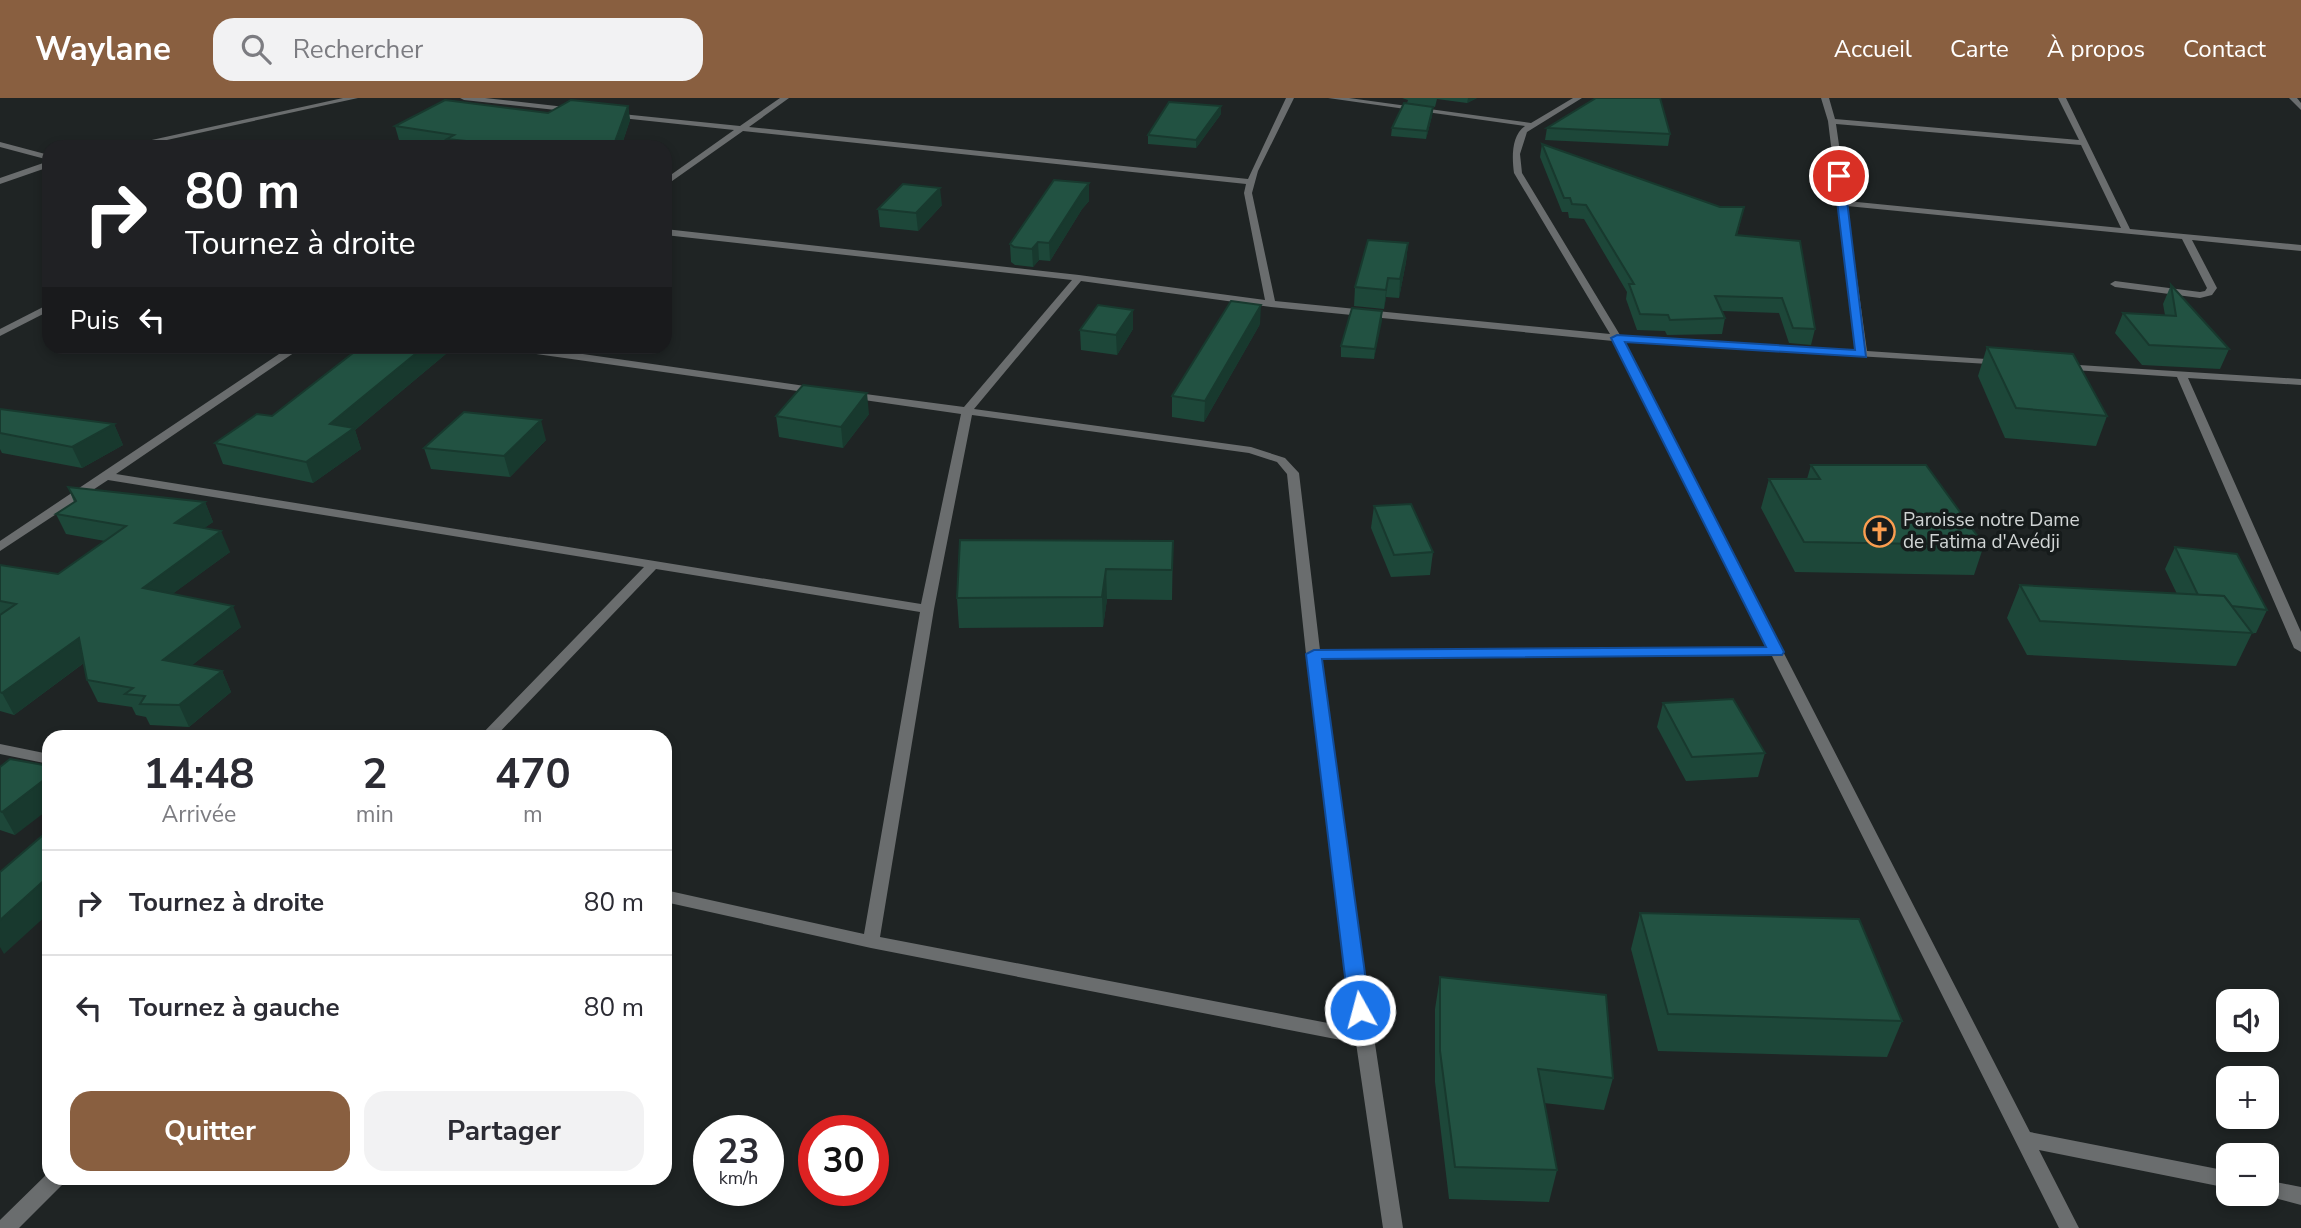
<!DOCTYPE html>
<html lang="fr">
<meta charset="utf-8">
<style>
:root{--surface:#fff;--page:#f2f2f3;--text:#2b2b33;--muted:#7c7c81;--line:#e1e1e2;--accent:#895f40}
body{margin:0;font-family:"Nunito Sans",sans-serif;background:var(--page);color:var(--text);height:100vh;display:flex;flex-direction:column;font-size:26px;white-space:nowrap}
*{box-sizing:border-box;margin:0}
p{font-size:23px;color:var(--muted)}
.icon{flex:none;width:38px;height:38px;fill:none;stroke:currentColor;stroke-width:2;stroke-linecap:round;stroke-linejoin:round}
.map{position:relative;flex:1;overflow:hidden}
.drawer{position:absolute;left:42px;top:632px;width:630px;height:455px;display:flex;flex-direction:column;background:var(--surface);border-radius:21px;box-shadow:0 4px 10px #0003}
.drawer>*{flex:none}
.banner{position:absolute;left:42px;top:42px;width:630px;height:214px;border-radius:21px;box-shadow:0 4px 10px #0003;background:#202124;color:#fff;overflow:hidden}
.controls{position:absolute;left:2216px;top:891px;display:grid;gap:14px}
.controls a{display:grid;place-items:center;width:63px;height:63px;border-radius:14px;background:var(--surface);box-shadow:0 4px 10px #0003;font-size:35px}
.speed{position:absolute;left:693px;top:1017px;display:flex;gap:14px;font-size:35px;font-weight:700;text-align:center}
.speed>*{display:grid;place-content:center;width:91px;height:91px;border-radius:50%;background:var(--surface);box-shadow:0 4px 10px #0003;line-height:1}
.speed small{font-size:18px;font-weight:400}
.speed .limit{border:10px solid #d22;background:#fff;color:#111}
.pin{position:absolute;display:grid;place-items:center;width:60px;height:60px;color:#fff;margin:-30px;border:4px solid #fff;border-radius:50%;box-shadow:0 2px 7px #0007}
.me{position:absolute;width:77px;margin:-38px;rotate:353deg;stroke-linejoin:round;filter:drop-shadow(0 0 5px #0008)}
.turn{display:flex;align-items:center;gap:24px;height:147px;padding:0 28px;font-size:32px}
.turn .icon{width:91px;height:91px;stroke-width:2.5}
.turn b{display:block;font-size:49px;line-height:60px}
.then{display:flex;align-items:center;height:66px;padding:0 28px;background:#0003;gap:14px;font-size:26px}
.eta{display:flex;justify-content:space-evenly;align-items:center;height:119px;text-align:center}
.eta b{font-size:42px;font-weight:700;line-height:49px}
.action{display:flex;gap:14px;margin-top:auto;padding:14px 28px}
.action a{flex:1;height:80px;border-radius:21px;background:var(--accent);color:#fff;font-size:28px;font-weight:700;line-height:80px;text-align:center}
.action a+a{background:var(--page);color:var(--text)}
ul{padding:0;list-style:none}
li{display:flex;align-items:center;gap:21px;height:105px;padding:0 28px;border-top:2px solid var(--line)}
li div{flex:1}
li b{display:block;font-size:26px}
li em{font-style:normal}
header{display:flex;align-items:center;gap:42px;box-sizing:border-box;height:98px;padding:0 35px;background:var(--accent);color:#fff}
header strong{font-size:33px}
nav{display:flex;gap:38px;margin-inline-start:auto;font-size:24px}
.search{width:490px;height:63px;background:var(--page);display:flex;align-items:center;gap:18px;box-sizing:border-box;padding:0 24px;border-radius:21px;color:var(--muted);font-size:26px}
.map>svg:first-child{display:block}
</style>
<header>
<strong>Waylane</strong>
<div class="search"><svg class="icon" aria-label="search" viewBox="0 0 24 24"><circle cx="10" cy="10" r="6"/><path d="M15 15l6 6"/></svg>Rechercher</div>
<nav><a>Accueil</a><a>Carte</a><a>À propos</a><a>Contact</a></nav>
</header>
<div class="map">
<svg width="2301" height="1130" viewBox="0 0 2301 1130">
<rect width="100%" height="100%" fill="#1f2424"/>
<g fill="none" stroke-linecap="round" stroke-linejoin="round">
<!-- street -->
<g fill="#6a6d6e" fill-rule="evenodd">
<polygon points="343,0 358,0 135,49 120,49"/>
<polygon points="460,0 485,0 574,10 578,12 574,14 464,2"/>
<path d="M780,0H789L749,29L1248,81L1286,0H1294L1258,73L1252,95L1275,203L1610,236L1514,75C1512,60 1511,38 1525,28L1328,0H1349L1531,25L1573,0H1582L1527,34L1520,56L1522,75L1620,237L1856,252L1828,23L1821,0H1829L1835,21L2079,42L2058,0H2066L2130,131L2301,147V153L2192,142L2217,190L2212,197L2200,200L2115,189L2110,186L2115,183L2200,194L2205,193L2207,190L2182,141L1847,108L1867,253L2001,262L2006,265L2005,267L1624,244L2030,1034L2228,1073V1090L2039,1052L2079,1130H2059L1772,558L1321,560L1360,847L1403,1130H1383L1356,945L871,850L665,804V792L864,836L920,514L656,471L495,639H479L644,469L108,382L0,453V443L291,248H304L116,376L921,506L961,316L850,300L845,297L850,294L964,309L1072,182L665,137V131L1079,177L1265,202L1244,95L1246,86L743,33L665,88V81L734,32L612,19L608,17L612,15L740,28ZM1836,26L2081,47L2121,130L1847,103ZM1081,183L1271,209L1613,243L1767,550L1320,552L1299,375L1285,360L1251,349L974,311ZM972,317L1249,355L1277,364L1287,376L1306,556L1354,930L880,839L934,511Z"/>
<polygon points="2289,0 2297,0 2301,5 2301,12"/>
<polygon points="0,44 49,57 49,62 0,49"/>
<polygon points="49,63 49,69 0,86 0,80"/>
<polygon points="49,206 49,213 0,238 0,231"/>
<polygon points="496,248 527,248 819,290 824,293 819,296 501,251"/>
<polygon points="2063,266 2301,281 2301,287 2188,280 2301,534 2301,554 2294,550 2177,279 2059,271 2058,269"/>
<polygon points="0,646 49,656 49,666 0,656"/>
<polygon points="49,1074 49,1080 66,1080 63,1086 19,1130 0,1130 0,1122"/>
<polygon points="2266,1082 2301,1089 2301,1107 2259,1096 2266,1096"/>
</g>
</g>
<!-- wall -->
<g fill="#1d4739">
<polygon points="1402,0 1477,0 1467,5 1437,1 1435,9 1407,5 1408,2"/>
<polygon points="628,8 630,22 621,49 441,49 399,42 395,28"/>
<polygon points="1433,9 1432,18 1426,41 1391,38 1392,30"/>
<polygon points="1221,16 1196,50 1148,46 1148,37"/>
<polygon points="1547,30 1670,36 1668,48 1545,42"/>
<polygon points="1542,46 1720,109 1744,109 1737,137 1815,231 1811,247 1789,245 1779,215 1722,213 1725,220 1722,236 1667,237 1665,233 1637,232 1626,201 1627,194 1584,121 1569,120 1568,114 1562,114 1540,59"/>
<polygon points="1089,85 1089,103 1082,111 1050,163 1039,162 1033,169 1015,167 1011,164 1010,146"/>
<polygon points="942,107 918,133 880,129 878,111"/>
<polygon points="1408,145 1406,164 1399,200 1386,199 1384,211 1354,208 1355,189"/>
<polygon points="2171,187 2229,251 2220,271 2142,267 2115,235 2123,215 2165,217 2163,206"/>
<polygon points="1133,212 1133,231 1117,257 1081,252 1080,232"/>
<polygon points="1382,213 1374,261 1341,259 1341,248"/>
<polygon points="1260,226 1204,324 1172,319 1172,298"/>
<polygon points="1987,249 2107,318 2096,348 2005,340 1978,278"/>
<polygon points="447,255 355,332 361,351 313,385 223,366 215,345 272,318"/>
<polygon points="0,311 114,326 123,347 82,370 2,355 0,351"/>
<polygon points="869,316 843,350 779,339 776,318"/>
<polygon points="546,342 510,379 431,371 424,350"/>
<polygon points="1811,367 1984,447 1974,477 1795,474 1761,410 1769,381 1807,381"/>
<polygon points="68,389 205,404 213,424 204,430 230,454 172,496 241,529 192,567 222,573 231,594 189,629 150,627 146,619 136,617 132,609 98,604 87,582 84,565 14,617 0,613 0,467 58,476 105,443 66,436 56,416 74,404"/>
<polygon points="1374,408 1433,454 1430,477 1391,479 1371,430"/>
<polygon points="1173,443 1172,502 1107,501 1103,529 959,530 957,500"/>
<polygon points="2175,449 2267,512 2256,535 2252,535 2236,568 2027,557 2007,520 2020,487 2177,496 2165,471"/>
<polygon points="1663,605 1765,655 1758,679 1686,683 1657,629"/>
<polygon points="0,669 15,737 0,732"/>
<polygon points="1640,815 1902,923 1887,959 1658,953 1631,851"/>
<polygon points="1440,879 1613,980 1604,1012 1544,1005 1557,1072 1549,1104 1449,1101 1435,984 1435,911"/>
</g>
<!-- shaded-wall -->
<g fill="#18392e">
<polygon points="1468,0 1477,0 1467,5"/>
<polygon points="628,8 630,22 621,49 613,49"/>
<polygon points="1221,8 1221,16 1196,50 1196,42"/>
<polygon points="1433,9 1432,18 1426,41 1427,33"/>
<polygon points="1089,85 1089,103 1082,111 1050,163 1049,145 1082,94"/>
<polygon points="940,90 942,107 918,133 916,115"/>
<polygon points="1038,144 1039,162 1033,169 1032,151"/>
<polygon points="1408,145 1406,164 1399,200 1400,181"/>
<polygon points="1388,180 1386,199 1384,211 1386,192"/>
<polygon points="1261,207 1260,226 1204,324 1205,303"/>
<polygon points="1133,212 1133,231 1117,257 1116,237"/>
<polygon points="1382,213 1382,223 1374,261 1375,251"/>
<polygon points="425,248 445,248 447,255 355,332 361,351 313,385 306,364 330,326"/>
<polygon points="867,295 869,316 843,350 841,329"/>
<polygon points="541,322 546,342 510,379 504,358"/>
<polygon points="114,326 123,347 82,370 72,349"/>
<polygon points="205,404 213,424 183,445 175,425"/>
<polygon points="221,433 230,454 152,511 143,490"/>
<polygon points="1106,471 1107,501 1103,529 1102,499"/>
<polygon points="233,508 241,529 172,583 163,562"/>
<polygon points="79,540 89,561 14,617 2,595"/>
<polygon points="222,573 231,594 189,629 179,607"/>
<polygon points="49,678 49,711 15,737 2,714"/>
<polygon points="49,778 49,815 4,856 0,849 0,822"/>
</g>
<!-- building -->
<g fill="#225242" stroke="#18392e" stroke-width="2">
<polygon points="1596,0 1660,0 1670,36 1547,30"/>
<polygon points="445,2 548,15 571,2 628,8 613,49 504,49 504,47 447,41 454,37 395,28"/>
<polygon points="1169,4 1221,8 1196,42 1148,37"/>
<polygon points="1404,5 1433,9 1427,33 1392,30"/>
<polygon points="1542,46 1720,109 1744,109 1736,137 1800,143 1815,231 1793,230 1782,200 1715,198 1725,220 1670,222 1668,217 1640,216 1629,186 1634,186 1586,107 1572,106 1570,100 1564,100"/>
<polygon points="1054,82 1089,85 1082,94 1049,145 1038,144 1032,151 1014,149 1010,146"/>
<polygon points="903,86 940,90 916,115 878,111"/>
<polygon points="1368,142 1408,145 1400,181 1388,180 1386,192 1355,189"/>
<polygon points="2171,187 2229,251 2149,247 2123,215 2176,218"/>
<polygon points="1231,203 1261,207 1205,303 1172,298"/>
<polygon points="1098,207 1133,212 1116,237 1080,232"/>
<polygon points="1352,210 1382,213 1375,251 1341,248"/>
<polygon points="362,248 425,248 330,326 354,330 306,364 215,345 257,316 272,318"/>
<polygon points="1987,249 2073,256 2107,318 2016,310"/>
<polygon points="803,287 867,295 841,329 776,318"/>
<polygon points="0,311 114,326 72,349 0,335"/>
<polygon points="464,314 541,322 504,358 424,350"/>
<polygon points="1811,367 1926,367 1984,447 1804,444 1769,381 1820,381"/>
<polygon points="68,389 205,404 175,425 221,433 143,490 233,508 163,562 222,573 179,607 140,606 145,598 125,596 133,590 87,582 79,540 2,595 0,594 0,517 16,506 0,503 0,467 58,476 126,428 56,416 76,403"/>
<polygon points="1411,406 1433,454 1394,457 1374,408"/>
<polygon points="960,442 1173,443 1172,472 1106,471 1102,499 957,500"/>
<polygon points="2175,449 2237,456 2267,512 2232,508 2224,498 2198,497"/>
<polygon points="2020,487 2224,498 2252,535 2040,523"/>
<polygon points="1733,601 1765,655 1692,659 1663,605"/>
<polygon points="10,661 49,668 49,678 2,714 0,713 0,669"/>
<polygon points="49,732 49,778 0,822 0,774"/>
<polygon points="1640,815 1859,821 1902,923 1668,916"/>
<polygon points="1440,879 1606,897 1613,980 1538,971 1557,1072 1455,1069 1440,953"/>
</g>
<!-- route -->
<polygon fill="#1a73e8" stroke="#114b97" stroke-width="2" points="1839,75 1844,78 1866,259 1625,244 1784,554 1782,557 1322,561 1370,912 1367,917 1360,920 1352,917 1349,912 1306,556 1314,552 1766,549 1611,240 1617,237 1855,252 1834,78"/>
<!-- icons -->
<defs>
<symbol id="church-ring" viewBox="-11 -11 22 22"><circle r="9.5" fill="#161b1b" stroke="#fb9e50" stroke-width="1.5"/><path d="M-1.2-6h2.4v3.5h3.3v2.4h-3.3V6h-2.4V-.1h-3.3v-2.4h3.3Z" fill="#fb9e50"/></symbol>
</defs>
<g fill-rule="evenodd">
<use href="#church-ring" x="1862" y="416" width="35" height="35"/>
</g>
<g text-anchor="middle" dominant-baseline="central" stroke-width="7" stroke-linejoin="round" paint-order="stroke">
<!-- poi labels -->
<g font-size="19" fill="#d0d4d4" stroke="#161b1b" text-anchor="start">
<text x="1903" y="422">Paroisse notre Dame<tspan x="1903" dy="22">de Fatima d'Avédji</tspan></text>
</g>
</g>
</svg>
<div class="controls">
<a><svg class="icon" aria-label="sound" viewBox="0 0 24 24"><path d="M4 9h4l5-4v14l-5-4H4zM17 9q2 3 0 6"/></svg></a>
<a>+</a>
<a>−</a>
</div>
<div class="speed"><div>23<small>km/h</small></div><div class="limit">30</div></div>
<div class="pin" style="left:1839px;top:78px;background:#d93025"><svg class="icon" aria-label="arrive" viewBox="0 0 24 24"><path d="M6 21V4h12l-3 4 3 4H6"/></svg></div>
<svg class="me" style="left:1360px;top:912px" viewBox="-20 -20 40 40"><circle r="17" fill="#1a73e8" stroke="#fff" stroke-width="3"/><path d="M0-11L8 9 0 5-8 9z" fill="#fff"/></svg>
<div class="banner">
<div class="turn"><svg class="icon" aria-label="right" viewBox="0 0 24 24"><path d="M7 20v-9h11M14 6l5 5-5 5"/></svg><div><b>80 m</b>Tournez à droite</div></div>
<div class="then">Puis<svg class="icon" aria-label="left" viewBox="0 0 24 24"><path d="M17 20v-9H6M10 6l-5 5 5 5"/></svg></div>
</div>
<section class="drawer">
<div class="eta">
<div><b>14:48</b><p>Arrivée</p></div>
<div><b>2</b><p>min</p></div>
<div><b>470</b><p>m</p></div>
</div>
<ul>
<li><svg class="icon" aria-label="right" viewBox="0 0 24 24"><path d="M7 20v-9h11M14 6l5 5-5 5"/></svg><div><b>Tournez à droite</b></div><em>80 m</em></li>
<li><svg class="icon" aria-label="left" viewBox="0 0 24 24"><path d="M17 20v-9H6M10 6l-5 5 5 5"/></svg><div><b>Tournez à gauche</b></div><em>80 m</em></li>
</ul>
<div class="action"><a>Quitter</a><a>Partager</a></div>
</section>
</div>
